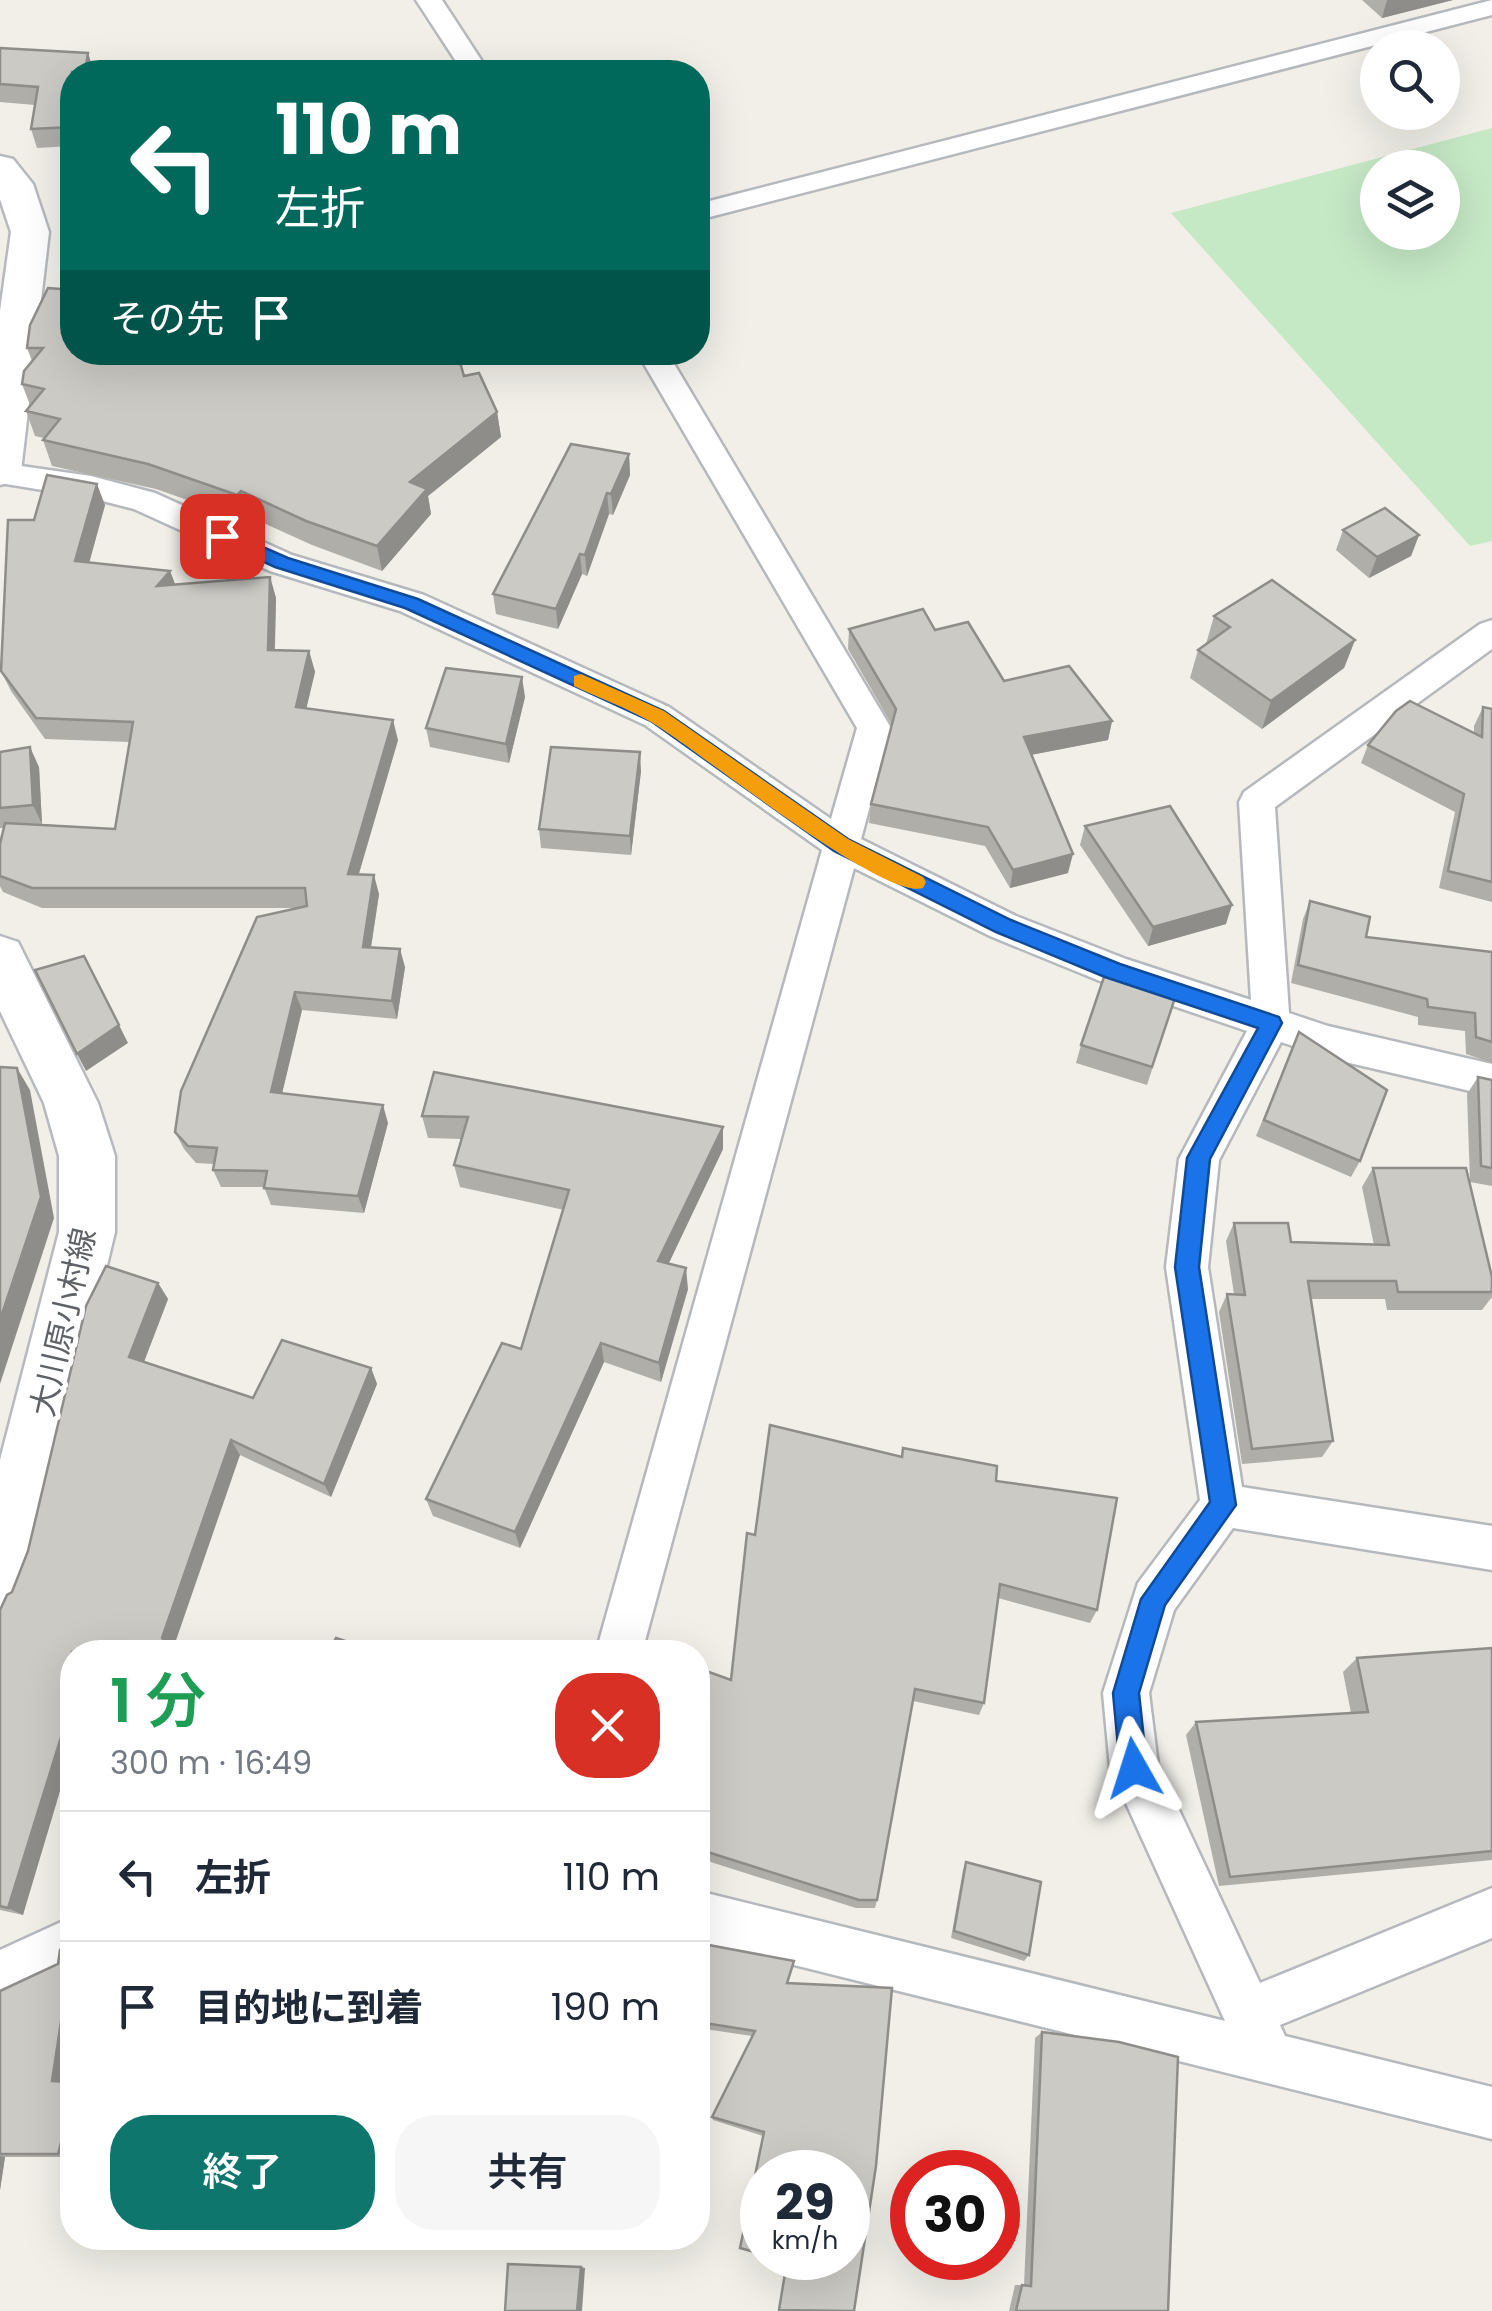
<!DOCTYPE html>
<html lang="ja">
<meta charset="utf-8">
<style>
:root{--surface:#fff;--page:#f6f6f7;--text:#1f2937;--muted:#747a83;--line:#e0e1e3;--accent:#0f766e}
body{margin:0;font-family:Poppins,"Noto Sans JP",sans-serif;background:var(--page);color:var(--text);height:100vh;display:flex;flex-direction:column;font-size:38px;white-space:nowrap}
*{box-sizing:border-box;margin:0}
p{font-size:32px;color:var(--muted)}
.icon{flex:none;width:55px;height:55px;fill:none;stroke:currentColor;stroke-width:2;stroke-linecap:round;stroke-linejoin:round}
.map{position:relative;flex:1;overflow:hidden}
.drawer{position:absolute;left:60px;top:1640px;width:650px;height:610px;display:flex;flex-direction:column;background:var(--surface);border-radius:40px;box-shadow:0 10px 40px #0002}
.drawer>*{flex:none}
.guide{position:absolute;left:60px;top:60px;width:650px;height:305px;border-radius:40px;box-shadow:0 10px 40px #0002;background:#00695c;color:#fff;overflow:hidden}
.tools{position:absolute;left:1360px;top:30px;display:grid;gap:20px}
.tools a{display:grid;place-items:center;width:100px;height:100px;border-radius:50%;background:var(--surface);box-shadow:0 10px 40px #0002;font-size:50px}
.speed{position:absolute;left:740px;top:2150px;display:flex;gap:20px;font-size:50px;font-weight:700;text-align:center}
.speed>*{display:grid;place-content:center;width:130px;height:130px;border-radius:50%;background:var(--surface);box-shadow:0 10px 40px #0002;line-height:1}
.speed small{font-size:25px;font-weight:400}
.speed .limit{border:15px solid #d22;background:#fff;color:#111}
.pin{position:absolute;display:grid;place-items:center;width:85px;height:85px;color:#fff;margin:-42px;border-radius:20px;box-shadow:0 5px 15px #0006}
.me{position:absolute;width:110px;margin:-55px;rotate:354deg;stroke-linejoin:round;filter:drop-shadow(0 0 8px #0008)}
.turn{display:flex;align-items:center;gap:35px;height:210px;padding:0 50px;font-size:45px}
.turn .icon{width:130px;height:130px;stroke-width:2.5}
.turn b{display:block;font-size:70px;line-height:85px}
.then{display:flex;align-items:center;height:95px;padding:0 50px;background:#0003;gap:20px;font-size:38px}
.round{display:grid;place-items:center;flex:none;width:105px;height:105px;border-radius:40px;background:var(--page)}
.head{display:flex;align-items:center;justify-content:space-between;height:170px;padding:0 50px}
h1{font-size:60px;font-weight:600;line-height:75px;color:#1e9e55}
.primary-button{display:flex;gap:20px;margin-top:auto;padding:20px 50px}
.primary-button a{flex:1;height:115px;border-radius:40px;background:var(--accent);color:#fff;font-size:40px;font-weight:600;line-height:115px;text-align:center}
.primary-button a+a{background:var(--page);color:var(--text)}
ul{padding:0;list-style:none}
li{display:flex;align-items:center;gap:30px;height:130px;padding:0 50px;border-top:2px solid var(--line)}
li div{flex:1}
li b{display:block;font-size:38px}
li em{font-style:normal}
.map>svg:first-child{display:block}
</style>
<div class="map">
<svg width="1492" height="2311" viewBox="0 0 1492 2311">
<rect width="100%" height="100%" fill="#f1efe8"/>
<!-- green -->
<path fill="#c5e8c5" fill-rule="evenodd" d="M1492,128V541L1470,546L1171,213ZM1378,168H1442V232H1378Z"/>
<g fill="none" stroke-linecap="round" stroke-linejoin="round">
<defs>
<g id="minor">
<polygon points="416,0 442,0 489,72 463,72"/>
<polygon points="1492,0 1492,15 698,220 698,204"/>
<polygon points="637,352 667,352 891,728 861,839 1016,916 1126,959 1251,1000 1239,802 1244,792 1480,624 1492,620 1492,649 1275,807 1289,1013 1328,1026 1492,1064 1492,1096 1328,1058 1281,1042 1219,1160 1208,1267 1242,1487 1492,1526 1492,1570 1233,1528 1174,1610 1149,1693 1158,1765 1260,1983 1492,1888 1492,1938 1280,2025 1285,2036 1492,2087 1492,2139 698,1941 698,1891 1225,2021 1110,1768 1103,1693 1138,1583 1200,1500 1166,1267 1179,1159 1247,1031 1100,981 990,936 854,868 642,1652 596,1652 822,850 645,725 400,611 270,571 134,509 91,498 0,483 0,463 91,476 155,493 292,555 424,595 669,707 831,819 857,728"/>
<polygon points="72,1917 72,1968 0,2002 0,1950"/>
</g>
<g id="secondary">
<polygon points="0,156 13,159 33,184 49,232 21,471 15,481 0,485 0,311 11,232 0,199"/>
<polygon points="0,936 18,942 98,1103 115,1156 115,1232 31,1581 22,1603 0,1611 0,1460 59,1232 59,1156 44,1103 0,1011"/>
</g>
</defs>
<!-- minor casing -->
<use href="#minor" stroke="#b5b8bc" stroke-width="5"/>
<!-- secondary casing -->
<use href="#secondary" stroke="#b6babf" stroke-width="5"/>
<!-- minor -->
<use href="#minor" fill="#fff" fill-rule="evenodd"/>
<!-- secondary -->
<use href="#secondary" fill="#fff" fill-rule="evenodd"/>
</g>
<!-- wall -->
<g fill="#afaea9">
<polygon points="1362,0 1453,0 1382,18"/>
<polygon points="0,48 88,53 94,72 72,72 72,146 37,148 31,129 35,105 0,102"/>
<polygon points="48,288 72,352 464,376 497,412 501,437 428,496 431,514 382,571 312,545 248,516 244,520 156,489 52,466 43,440 44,438 35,436 26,411 30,405 22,384 32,361 27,348"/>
<polygon points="629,454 630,475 613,515 609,514 587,576 582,574 558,629 496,614 493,594"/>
<polygon points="105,505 89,562 170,571 175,584 270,577 276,598 275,650 309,651 315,672 306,708 398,740 359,874 379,894 371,948 405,967 397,1019 302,1010 282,1094 388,1123 364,1213 271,1205 264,1187 221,1187 213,1170 214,1164 196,1163 184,1149 175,1132 300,908 42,908 3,892 0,886 0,844 4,828 0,828 0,752 39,767 42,824 115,829 130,742 45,739 11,691 1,671 34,520"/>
<polygon points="1343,530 1419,535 1411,556 1369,578 1336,550"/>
<polygon points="1214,616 1355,640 1344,668 1262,729 1190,678 1198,650 1206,644"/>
<polygon points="849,629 935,630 1004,681 1112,721 1108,740 1031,755 1068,873 1010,888 985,846 869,823 871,804 892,725 848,649"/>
<polygon points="525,697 509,763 430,747 426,728"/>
<polygon points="1483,707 1492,709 1492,902 1439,888 1455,812 1361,763 1368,745 1474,733 1474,726"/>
<polygon points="641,771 631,855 541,848 539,829"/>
<polygon points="1085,826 1226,924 1148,946 1080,845"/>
<polygon points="1310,901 1366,937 1492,952 1492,1063 1466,1054 1465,1031 1418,1025 1418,1017 1291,983 1303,919"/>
<polygon points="1177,992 1147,1085 1076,1063 1081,1045"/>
<polygon points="1299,1032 1360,1161 1351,1177 1256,1136"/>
<polygon points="434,1072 723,1149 668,1264 688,1289 661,1382 604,1362 520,1548 433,1516 426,1499 521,1349 564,1210 460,1187 454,1165 462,1139 428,1138 422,1116"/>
<polygon points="1478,1077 1492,1080 1492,1186 1470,1182 1467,1094"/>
<polygon points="1373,1168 1492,1277 1492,1297 1482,1310 1387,1310 1385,1299 1310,1299 1333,1441 1322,1457 1242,1464 1219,1312 1227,1294 1234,1294 1226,1241 1234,1223 1291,1242 1374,1245 1362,1187"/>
<polygon points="158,1283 168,1299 144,1362 253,1398 371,1368 377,1384 331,1497 240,1455 72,1652 23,1915 0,1910 0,1610 12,1592"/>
<polygon points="903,1448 996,1481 1097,1610 1090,1623 998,1598 984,1703 979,1715 913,1701 877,1900 875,1908 856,1908 698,1858 698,1860 698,1668 731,1680 755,1535 901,1457"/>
<polygon points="1492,1648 1492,1860 1219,1886 1186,1735 1196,1722 1351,1713 1343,1672 1357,1658"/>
<polygon points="966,1862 1029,1955 1024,1961 951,1938 963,1870"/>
<polygon points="698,1943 794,1961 788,1984 892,1988 779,2310 786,2261 763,2136 713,2120 712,2117 752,2036 698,2028"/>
<polygon points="72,1949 72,2060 69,2082 72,2082 72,2157 5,2157 0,2190 0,1991 58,1964"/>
<polygon points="1042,2032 1168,2311 1009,2311 1015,2285 1024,2285 1035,2038"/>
</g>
<!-- shaded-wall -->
<g fill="#8f8d8a">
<polygon points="1387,0 1453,0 1382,18"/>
<polygon points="88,53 94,72 85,72"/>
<polygon points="497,412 501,437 428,496 431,514 382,571 377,546 410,482"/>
<polygon points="629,454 630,475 613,515 611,494"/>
<polygon points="97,484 105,505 84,582 75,561"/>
<polygon points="241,491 248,516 244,520 237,495"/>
<polygon points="607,493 609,514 587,576 585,555"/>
<polygon points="1419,535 1411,556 1369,578 1377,557"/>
<polygon points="580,554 582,574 558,629 556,609"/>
<polygon points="170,571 178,592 157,586"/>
<polygon points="270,577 276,598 274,670 268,650"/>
<polygon points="1355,640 1344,668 1262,729 1271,701"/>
<polygon points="309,651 315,672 302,727 296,707"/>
<polygon points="522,677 525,697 509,763 506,744"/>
<polygon points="393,720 398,740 353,893 348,874"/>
<polygon points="1112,721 1108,740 1020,757 1024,737"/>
<polygon points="30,747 39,767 42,824 33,805"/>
<polygon points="640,752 641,771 631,855 630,836"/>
<polygon points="1073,854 1068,873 1010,888 1013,870"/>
<polygon points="374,875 379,894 368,966 363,947"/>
<polygon points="1232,905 1226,924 1148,946 1153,927"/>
<polygon points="400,949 405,967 397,1019 392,1001"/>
<polygon points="295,992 302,1010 278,1110 271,1092"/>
<polygon points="119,1025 128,1043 86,1071 77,1054"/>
<polygon points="17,1068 30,1090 54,1218 0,1384 0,1320"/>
<polygon points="383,1105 388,1123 364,1213 358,1196"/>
<polygon points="723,1127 723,1149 660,1282 658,1261"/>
<polygon points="686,1268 688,1289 661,1382 659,1363"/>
<polygon points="158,1283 168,1299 140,1372 129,1357"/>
<polygon points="601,1343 604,1362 520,1548 515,1532"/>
<polygon points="371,1368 377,1384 331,1497 324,1484"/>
<polygon points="231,1440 240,1455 173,1649 162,1638"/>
<polygon points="62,1734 72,1743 72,1751 23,1915 8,1908"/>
<polygon points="72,1956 72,2060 68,2086 52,2081"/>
<polygon points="72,2100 72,2157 58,2154"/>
<polygon points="0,2156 5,2157 0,2190"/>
<polygon points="581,2267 585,2268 582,2311 577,2311"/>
</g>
<!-- building -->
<g fill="#cccac5" stroke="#8f8d8a" stroke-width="2.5">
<polygon points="0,48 88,53 85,72 72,72 72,127 31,129 38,87 0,84"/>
<polygon points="48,288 72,290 72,352 457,352 464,376 479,373 497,412 410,482 427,489 377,546 306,521 241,491 237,495 148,464 43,440 60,419 26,411 44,389 22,384 24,371 43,348 27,348 30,325"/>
<polygon points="571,444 629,454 611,494 607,493 585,555 580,554 556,609 493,594"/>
<polygon points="47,475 97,484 75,561 170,571 157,586 270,577 268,650 309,651 296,707 393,720 348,874 374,875 363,947 400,949 392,1001 295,992 271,1092 383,1105 358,1196 264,1188 267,1171 213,1170 217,1148 188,1146 175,1132 181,1091 257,917 307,906 305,888 32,888 0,876 0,844 5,823 115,829 133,722 36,718 1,671 8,520 34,520"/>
<polygon points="1385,508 1419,535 1377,557 1343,530"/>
<polygon points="1272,580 1355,640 1271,701 1198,650 1230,627 1214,616"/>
<polygon points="923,609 935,630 968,622 1004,681 1069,666 1112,721 1024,737 1073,854 1013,870 988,827 871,804 896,709 849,629"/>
<polygon points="446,668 522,677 506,744 426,728"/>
<polygon points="1410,701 1482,737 1483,707 1492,709 1492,882 1448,871 1464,794 1368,745 1396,711"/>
<polygon points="30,747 33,805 0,808 0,752"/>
<polygon points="551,747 640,752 630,836 539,829"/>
<polygon points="1170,806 1232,905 1153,927 1085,826"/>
<polygon points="1310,901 1370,917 1366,937 1492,952 1492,1042 1476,1037 1475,1013 1428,1007 1427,999 1298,965"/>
<polygon points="84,956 119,1025 77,1054 35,970"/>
<polygon points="1107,968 1177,992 1152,1067 1081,1045"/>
<polygon points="1299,1032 1387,1090 1360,1161 1264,1120"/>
<polygon points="0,1067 17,1068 41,1197 0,1320"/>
<polygon points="434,1072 723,1127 658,1261 686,1268 659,1363 601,1343 515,1532 426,1499 502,1343 521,1349 569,1190 454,1165 468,1117 422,1116"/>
<polygon points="1478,1077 1492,1080 1492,1168 1481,1166"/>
<polygon points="1373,1168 1466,1168 1492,1277 1492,1292 1398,1292 1396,1281 1308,1281 1333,1441 1252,1449 1227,1294 1245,1295 1234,1223 1288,1223 1291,1242 1389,1245"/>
<polygon points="106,1266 158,1283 129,1357 253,1398 282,1340 371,1368 324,1484 231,1440 162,1638 177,1652 72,1652 72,1743 62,1734 8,1908 0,1906 0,1610 7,1595 12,1592 28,1551 86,1306"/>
<polygon points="770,1425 902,1457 903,1448 997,1466 996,1481 1117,1498 1097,1610 1000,1584 984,1703 915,1689 877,1900 859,1900 698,1849 698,1668 731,1680 747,1533 755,1535"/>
<polygon points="336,1638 373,1650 373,1652 329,1652"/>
<polygon points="1492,1648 1492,1851 1230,1877 1196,1722 1368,1712 1357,1658"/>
<polygon points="966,1862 1041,1882 1029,1955 954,1931"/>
<polygon points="698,1943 794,1961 787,1983 892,1988 876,2166 854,2311 779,2310 787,2261 776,2258 848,2258 848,2172 762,2172 762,2254 740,2248 764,2132 712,2117 755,2031 698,2022"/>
<polygon points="72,1949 52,2081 72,2082 72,2100 58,2154 0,2154 0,1991 58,1964 60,1950"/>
<polygon points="1042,2032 1119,2042 1178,2057 1168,2311 1016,2311 1022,2285 1031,2286"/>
<polygon points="508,2264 581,2267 577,2311 505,2311"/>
</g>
<!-- route -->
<polygon fill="#1a73e8" stroke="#114b97" stroke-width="2.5" points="222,529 288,558 418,599 664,711 848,839 1011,920 1120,964 1279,1017 1282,1023 1210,1159 1199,1267 1236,1505 1165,1605 1139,1693 1147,1768 1143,1778 1134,1782 1124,1778 1120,1768 1113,1693 1141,1599 1210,1502 1175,1267 1187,1158 1258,1028 1105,977 996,932 834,851 651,721 405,608 275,567 216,540 213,536"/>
<!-- slow -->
<path fill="#f59e0b" d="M581,674L664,711L848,839L923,877L926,882L923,888C883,901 696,748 651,722C627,708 599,698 574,686V676Z"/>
<g text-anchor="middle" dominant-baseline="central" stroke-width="10" stroke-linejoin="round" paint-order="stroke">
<!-- street labels -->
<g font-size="32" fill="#5f6368" stroke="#fff">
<text transform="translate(63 1322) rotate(-77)">大川原小村線</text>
</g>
</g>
</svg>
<div class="tools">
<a><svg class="icon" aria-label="search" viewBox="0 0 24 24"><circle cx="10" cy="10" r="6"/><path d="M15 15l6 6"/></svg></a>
<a><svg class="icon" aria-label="layers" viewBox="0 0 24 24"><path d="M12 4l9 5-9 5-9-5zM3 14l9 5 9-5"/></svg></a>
</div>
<div class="speed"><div>29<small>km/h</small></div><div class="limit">30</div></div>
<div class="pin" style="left:222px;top:536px;background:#d93025"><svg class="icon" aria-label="arrive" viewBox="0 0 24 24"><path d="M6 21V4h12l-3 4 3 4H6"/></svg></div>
<svg class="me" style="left:1134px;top:1768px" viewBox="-20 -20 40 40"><path d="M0-17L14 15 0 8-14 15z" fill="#1a73e8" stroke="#fff" stroke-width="4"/></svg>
<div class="guide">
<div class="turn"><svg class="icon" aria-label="left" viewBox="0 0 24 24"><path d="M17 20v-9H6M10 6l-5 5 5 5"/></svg><div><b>110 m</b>左折</div></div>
<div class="then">その先<svg class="icon" aria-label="arrive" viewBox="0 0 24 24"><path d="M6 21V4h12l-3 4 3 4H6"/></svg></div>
</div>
<section class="drawer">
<div class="head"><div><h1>1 分</h1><p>300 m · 16:49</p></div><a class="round" style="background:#d93025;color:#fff"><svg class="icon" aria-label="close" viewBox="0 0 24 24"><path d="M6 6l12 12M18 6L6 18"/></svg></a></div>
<ul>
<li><svg class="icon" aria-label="left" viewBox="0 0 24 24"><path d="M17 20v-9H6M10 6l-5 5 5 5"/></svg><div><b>左折</b></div><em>110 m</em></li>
<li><svg class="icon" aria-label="arrive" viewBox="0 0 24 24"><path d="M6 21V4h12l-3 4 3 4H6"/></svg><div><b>目的地に到着</b></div><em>190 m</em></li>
</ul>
<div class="primary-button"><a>終了</a><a>共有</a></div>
</section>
</div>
